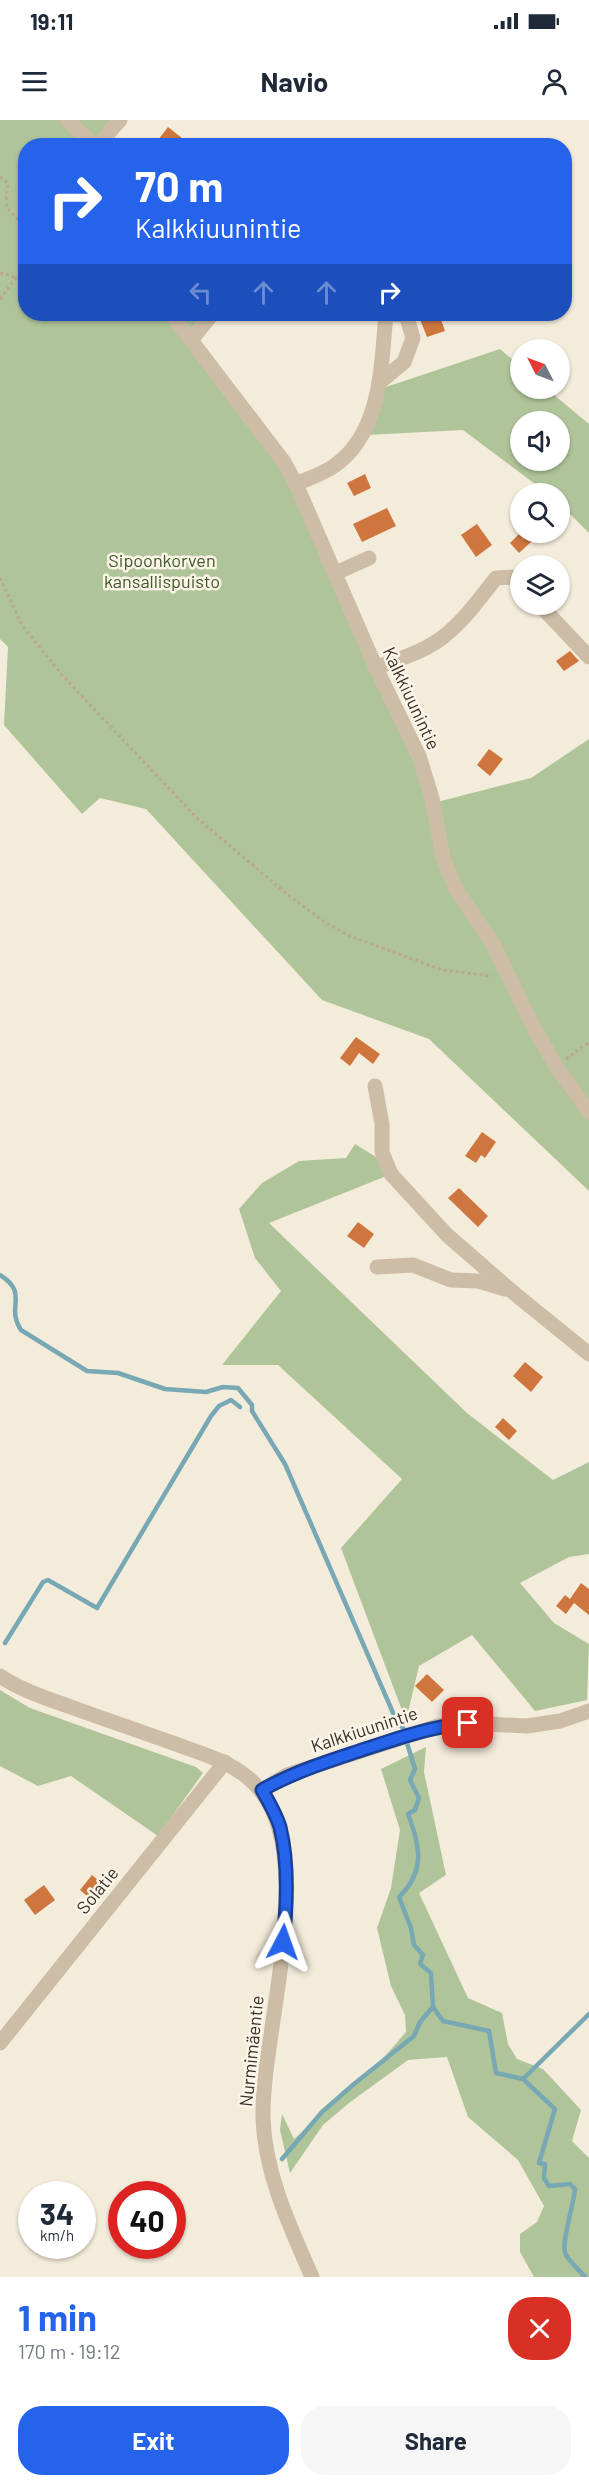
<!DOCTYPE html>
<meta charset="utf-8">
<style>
:root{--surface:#fff;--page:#f6f6f7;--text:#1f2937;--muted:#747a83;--accent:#2563eb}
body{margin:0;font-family:Barlow,sans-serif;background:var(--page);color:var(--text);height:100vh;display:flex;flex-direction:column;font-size:22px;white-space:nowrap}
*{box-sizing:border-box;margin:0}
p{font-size:20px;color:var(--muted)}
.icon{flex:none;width:33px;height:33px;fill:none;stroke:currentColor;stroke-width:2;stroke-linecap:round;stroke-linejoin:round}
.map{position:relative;height:2157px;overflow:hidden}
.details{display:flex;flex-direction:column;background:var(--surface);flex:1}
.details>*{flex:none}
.hud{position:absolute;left:18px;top:18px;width:554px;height:183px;border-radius:24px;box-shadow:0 2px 4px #0004;background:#2563eb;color:#fff;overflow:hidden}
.needle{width:39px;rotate:312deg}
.tools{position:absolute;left:510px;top:219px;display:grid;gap:12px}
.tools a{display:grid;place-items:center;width:60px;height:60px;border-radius:50%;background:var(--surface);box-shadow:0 2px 4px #0004;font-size:30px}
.speed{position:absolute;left:18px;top:2061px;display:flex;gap:12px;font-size:30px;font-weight:700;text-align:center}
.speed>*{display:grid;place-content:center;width:78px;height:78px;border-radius:50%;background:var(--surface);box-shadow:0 2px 4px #0004;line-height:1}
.speed small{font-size:15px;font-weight:400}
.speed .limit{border:9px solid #d22;background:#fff;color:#111}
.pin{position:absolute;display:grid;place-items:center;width:51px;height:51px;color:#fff;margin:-26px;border-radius:12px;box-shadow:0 3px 9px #0006}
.me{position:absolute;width:66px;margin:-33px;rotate:4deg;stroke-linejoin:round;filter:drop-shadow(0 0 4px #0008)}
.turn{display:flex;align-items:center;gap:21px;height:126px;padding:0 18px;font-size:27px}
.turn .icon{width:78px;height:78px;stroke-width:2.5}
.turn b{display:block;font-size:42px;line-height:51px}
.lanes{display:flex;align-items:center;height:57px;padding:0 18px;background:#0003;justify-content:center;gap:30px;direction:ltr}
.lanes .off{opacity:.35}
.round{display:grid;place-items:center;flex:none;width:63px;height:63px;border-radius:24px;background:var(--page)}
.overview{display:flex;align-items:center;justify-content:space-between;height:102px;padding:0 18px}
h1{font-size:36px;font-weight:700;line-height:45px;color:var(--accent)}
.button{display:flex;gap:12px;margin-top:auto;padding:12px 18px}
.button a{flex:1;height:69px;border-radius:24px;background:var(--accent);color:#fff;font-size:24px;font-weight:700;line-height:69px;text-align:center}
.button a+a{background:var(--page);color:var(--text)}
.status{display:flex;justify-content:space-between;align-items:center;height:42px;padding:0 30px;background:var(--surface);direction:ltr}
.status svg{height:16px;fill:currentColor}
header{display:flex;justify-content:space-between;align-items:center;height:78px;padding:0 18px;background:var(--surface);font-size:27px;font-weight:700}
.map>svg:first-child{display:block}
</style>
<div class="status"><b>19:11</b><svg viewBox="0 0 49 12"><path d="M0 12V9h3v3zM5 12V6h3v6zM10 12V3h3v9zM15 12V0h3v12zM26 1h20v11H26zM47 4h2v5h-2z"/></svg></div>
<header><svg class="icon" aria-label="menu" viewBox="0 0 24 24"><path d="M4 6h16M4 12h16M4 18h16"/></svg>Navio<svg class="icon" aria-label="person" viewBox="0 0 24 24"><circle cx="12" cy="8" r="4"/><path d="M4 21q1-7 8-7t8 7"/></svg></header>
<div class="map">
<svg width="589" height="2157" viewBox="0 0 589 2157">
<rect width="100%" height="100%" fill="#f4ecdb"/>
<!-- green -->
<g fill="#b0c49a" fill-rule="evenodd">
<polygon points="0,0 112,0 91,25 26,26 26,194 202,194 187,214 298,363 437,682 531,658 589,619 589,1071 429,919 322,880 146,689 100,678 82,694 4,605 8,527 0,519"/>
<path d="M500,229L520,246V268L547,269L589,304V413L560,384V374L547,373L463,310L367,315L383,268ZM520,302H560V340H520Z"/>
<polygon points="355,1024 399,1051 269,1103 467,1293 553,1360 589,1342 589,1434 569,1437 520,1463 554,1503 589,1524 587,1580 535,1591 472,1515 419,1546 406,1601 341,1428 402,1359 278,1245 222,1245 281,1171 255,1138 239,1089 262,1063 299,1041 346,1038"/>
<polygon points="0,1570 30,1588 196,1647 203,1653 158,1716 71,1656 38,1666 0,1646"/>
<polygon points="426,1627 424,1652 446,1755 419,1773 468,1878 502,1893 508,1924 517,1939 543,1949 581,1990 572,2021 589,2038 589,2157 534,2157 520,2132 520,2114 537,2102 544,2086 518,2040 468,1997 447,1937 408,1940 349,1983 323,2005 290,2053 280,2010 282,1994 294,2019 379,1943 406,1912 405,1895 391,1866 377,1808 391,1768 400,1710 381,1649"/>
</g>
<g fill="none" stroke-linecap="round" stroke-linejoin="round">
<!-- stream -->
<g stroke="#78a8b3" stroke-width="4.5">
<path d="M0,1155C30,1174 5,1186 21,1210L87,1251L118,1253L165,1269L206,1272L223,1267L238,1268L252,1285V1291L285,1344L397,1602L404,1609"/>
<polyline points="5,1523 43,1462 48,1460 97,1488 211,1296 219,1286 231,1280 240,1287"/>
<path d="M407,1623L415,1649L410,1660L419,1678L415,1690L408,1694C420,1725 426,1751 399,1777L411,1808L414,1825L423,1835L420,1844L431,1853L433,1887L443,1901L489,1911L496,1953L523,1959L555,1989L539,2043L545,2044L544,2058L549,2066L570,2064L575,2069C574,2085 560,2124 566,2135C571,2143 579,2150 585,2157"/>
<polyline points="523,1959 589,1894"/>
<polyline points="282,2039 322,1992 354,1964 414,1916 420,1902 433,1887"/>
</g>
</g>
<!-- building -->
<g fill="#cf763e">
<polygon points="168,7 192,26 165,26 158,20"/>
<polygon points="418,194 439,194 445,211 427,217"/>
<polygon points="365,354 371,368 354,376 347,363"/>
<polygon points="387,388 396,406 362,422 353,404"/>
<polygon points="477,404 492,425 476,437 461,415"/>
<polygon points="521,412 542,412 519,433 510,423"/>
<polygon points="570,531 579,541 564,551 556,541"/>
<polygon points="489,629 503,639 490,656 477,645"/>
<polygon points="356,917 380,934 373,944 359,933 350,946 340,938"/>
<polygon points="482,1012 496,1022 485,1038 481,1035 476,1043 465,1036"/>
<polygon points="459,1068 488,1096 478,1107 448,1078"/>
<polygon points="358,1102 374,1114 364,1128 347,1116"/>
<polygon points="525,1242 543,1257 531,1272 513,1256"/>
<polygon points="503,1298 517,1311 509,1320 495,1307"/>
<polygon points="581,1463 589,1469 589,1495 574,1483 566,1494 556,1486 565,1475 570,1479"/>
<polygon points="427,1554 444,1570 432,1582 415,1566"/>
<polygon points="92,1755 104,1765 92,1780 80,1770"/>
<polygon points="44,1765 55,1780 35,1795 24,1780"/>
</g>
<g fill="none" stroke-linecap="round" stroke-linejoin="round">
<!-- path -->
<g stroke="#b9a790" stroke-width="3" stroke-dasharray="3 3" stroke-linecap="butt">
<path d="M0,57L8,63C2,98 13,87 26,111"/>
<polyline points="0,153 15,157"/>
<polyline points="0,179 16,158 26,150"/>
<polyline points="0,458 22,505 62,555 197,698 287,774 326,803 350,816 442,850 492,856"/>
<polyline points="566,939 589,922"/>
</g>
<!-- minor -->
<g stroke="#cdbda6" stroke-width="15">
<polyline points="67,0 95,26"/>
<polyline points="97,26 120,0"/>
<polyline points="171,194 284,342 296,364 376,548 419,636 432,678 443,738 456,769 493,824 534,908 556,946 589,992"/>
<polyline points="192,219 212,194"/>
<polyline points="379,263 404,242 413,218 406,195 387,194"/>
<path d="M296,364C309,358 323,354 334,346C382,313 381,245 386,194"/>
<polyline points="336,453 369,438"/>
<polyline points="539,484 589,537"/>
<path d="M376,548C398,539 424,532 443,517C464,501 480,478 496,458L513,457L520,465"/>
<polyline points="375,966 382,1004 382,1032 391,1054 447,1115 515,1174 589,1234"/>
<polyline points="377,1147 413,1145 451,1160 478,1161 505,1169"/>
<path d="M0,1556C24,1572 52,1580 79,1590C110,1601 142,1612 173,1623C199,1633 225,1639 247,1657C326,1719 261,1909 263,1998C265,2055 290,2106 312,2157"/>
<polyline points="262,1670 287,1655 438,1606 468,1603 527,1606 560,1601 589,1591"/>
<polyline points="0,1923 225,1642"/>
</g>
</g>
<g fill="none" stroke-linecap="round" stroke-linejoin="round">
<defs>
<path id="route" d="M283,1822C287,1786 289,1743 280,1707C276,1694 269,1682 262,1670C292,1653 323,1643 356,1632C393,1620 428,1607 468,1603"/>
</defs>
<!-- route casing -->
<use href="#route" stroke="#184099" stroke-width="15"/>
<!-- route -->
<use href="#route" stroke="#2563eb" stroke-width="10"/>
</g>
<g text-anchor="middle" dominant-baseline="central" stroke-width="5" stroke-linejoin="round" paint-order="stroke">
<!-- park labels -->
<g font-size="18" fill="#405929" stroke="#fbf5e8">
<text x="162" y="440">Sipoonkorven<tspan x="162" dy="21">kansallispuisto</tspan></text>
</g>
<!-- street labels -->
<g font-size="18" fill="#382f27" stroke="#fbf5e8">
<text transform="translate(412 578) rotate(65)">Kalkkiuunintie</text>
<text transform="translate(364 1609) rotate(-18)">Kalkkiuunintie</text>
<text transform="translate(97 1770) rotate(-51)">Solatie</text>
<text transform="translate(251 1931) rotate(-84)">Nurmimäentie</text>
</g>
</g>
</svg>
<div class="tools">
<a><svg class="needle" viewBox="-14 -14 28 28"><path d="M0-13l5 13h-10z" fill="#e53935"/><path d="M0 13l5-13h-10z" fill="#747a83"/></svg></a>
<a><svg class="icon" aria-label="sound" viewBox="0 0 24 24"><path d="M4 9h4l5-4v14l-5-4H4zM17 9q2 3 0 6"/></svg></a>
<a><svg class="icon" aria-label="search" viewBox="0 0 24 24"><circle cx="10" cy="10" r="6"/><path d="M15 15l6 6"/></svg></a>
<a><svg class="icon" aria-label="layers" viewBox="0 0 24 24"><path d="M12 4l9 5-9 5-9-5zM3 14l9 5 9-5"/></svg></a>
</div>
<div class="speed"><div>34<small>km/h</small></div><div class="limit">40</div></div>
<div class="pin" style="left:468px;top:1603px;background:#d93025"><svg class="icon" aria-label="arrive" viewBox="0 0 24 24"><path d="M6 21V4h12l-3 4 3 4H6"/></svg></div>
<svg class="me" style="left:283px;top:1822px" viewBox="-20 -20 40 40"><path d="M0-17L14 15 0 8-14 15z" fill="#2563eb" stroke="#fff" stroke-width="4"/></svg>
<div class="hud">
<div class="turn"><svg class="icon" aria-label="right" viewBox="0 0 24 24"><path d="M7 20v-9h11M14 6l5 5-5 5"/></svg><div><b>70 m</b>Kalkkiuunintie</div></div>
<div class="lanes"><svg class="icon off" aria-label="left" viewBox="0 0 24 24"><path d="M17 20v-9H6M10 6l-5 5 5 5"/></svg><svg class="icon off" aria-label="ahead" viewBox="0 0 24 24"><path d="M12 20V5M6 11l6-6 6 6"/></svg><svg class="icon off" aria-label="ahead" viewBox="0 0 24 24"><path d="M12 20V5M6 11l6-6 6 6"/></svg><svg class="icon" aria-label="right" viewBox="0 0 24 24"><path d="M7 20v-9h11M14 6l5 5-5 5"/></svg></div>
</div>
</div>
<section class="details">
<div class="overview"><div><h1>1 min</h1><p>170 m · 19:12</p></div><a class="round" style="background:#d93025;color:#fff"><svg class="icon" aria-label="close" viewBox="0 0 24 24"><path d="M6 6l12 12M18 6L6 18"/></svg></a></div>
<div class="button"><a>Exit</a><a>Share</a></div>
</section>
